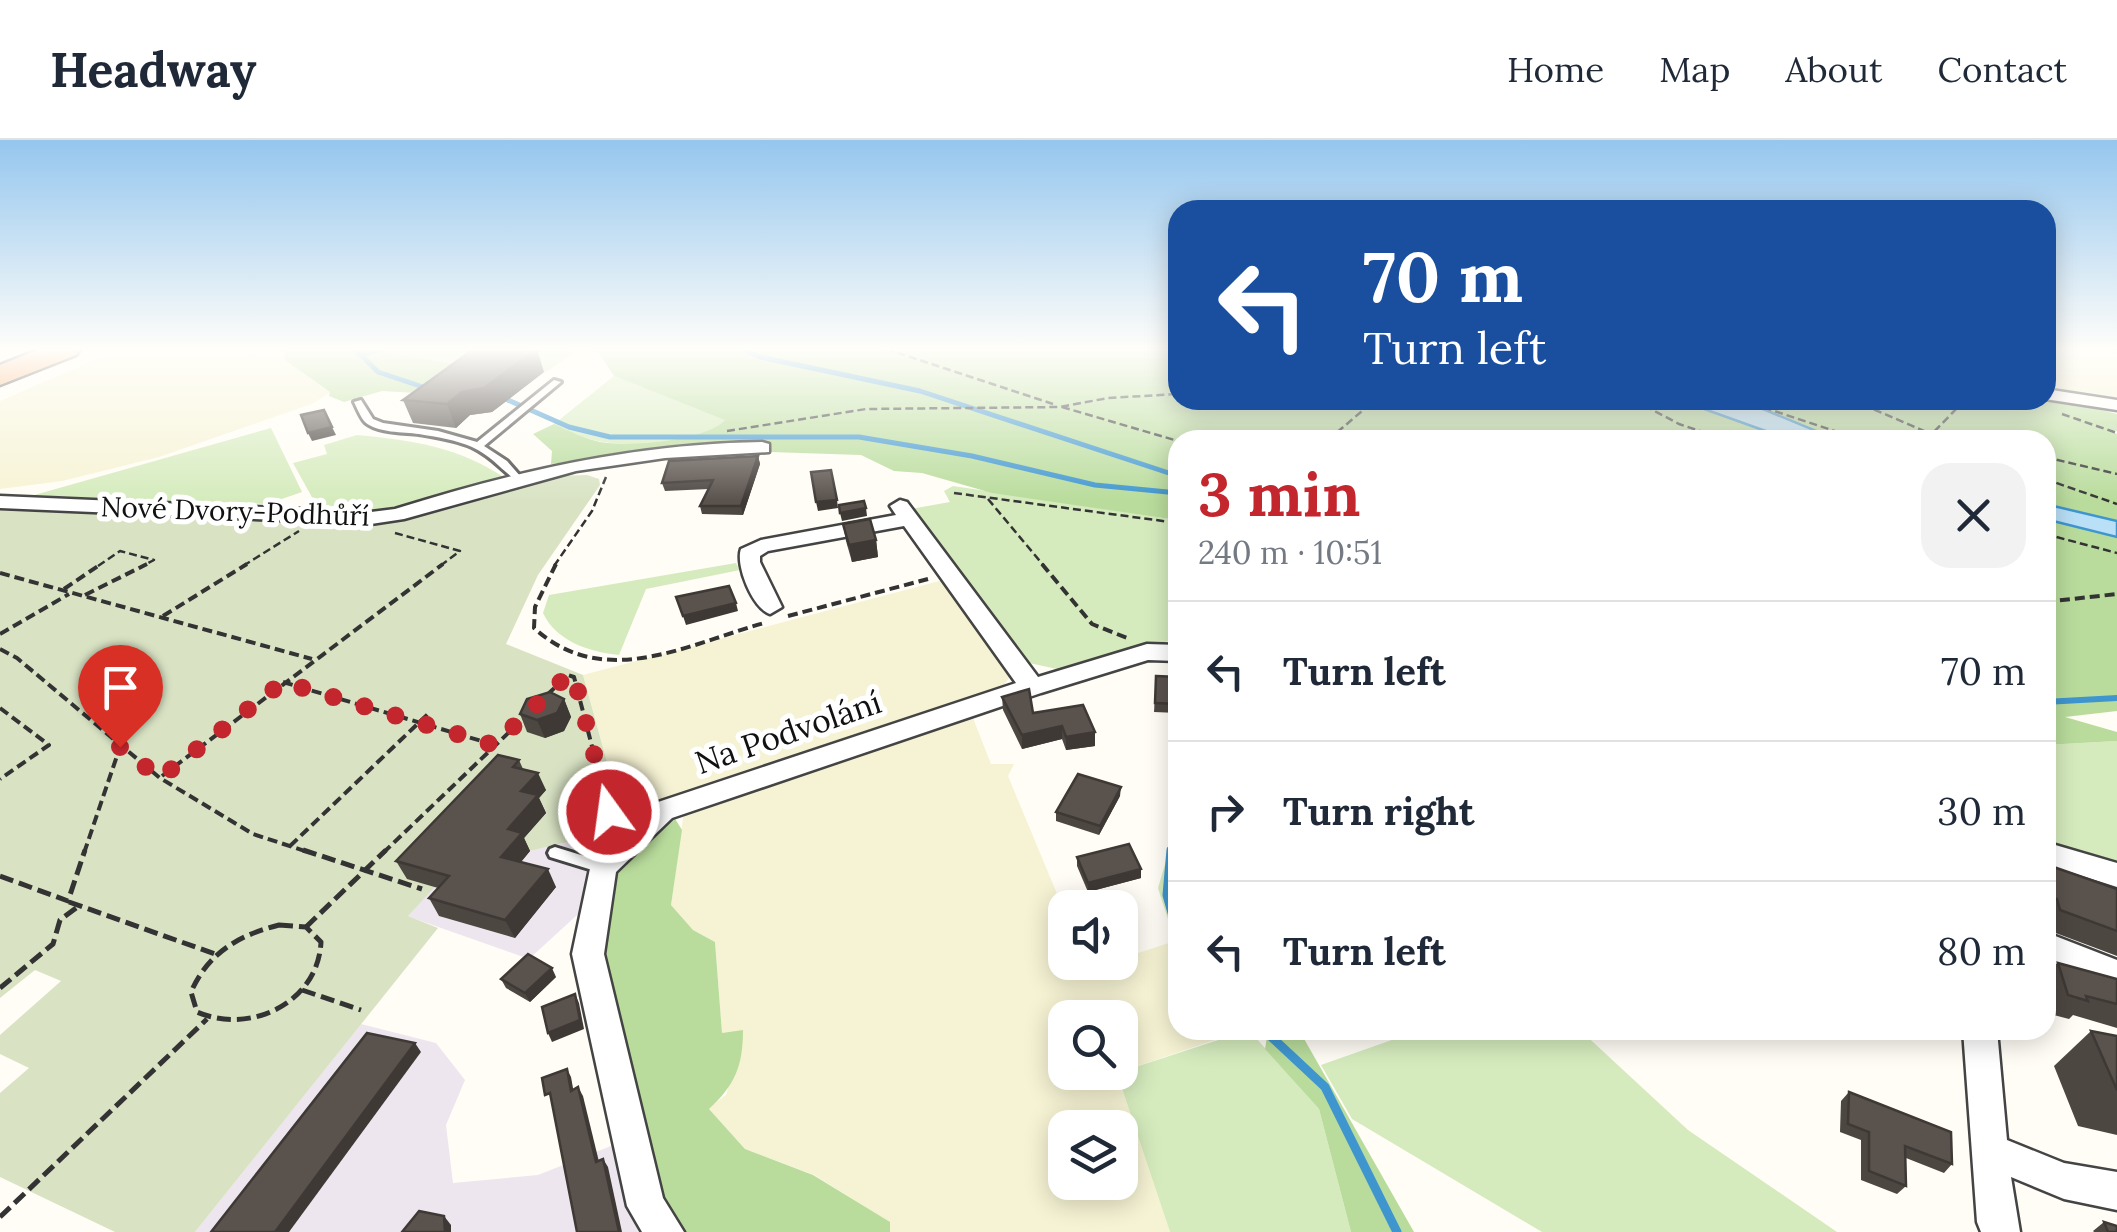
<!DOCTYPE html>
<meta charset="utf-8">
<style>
:root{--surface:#fff;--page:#f2f2f3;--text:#1f2937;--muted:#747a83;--line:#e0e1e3;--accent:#c4262e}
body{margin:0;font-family:Lora,serif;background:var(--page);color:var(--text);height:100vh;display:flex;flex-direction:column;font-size:38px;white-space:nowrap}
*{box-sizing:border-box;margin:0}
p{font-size:32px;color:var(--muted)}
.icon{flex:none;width:55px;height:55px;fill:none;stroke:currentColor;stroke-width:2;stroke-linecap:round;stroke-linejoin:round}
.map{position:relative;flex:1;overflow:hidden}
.sheet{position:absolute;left:1168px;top:290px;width:888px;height:610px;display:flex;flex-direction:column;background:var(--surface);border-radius:30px;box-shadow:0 5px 25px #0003}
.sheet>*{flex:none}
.banner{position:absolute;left:1168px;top:60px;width:888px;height:210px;border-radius:30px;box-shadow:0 5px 25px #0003;background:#1a4fa0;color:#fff;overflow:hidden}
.fabs{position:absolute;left:1048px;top:750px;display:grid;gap:20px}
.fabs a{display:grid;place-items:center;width:90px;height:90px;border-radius:20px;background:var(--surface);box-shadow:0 5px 25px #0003;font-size:50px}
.pin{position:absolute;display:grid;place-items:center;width:85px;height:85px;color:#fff;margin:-102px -42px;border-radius:50% 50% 50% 0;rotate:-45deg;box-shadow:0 0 10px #0007}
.pin .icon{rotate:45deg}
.me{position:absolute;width:110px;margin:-55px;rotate:346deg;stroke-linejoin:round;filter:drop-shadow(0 0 8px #0008)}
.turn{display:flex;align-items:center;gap:35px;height:210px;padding:0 30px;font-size:45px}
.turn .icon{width:130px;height:130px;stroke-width:2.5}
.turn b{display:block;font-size:70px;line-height:85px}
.round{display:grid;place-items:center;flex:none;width:105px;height:105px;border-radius:30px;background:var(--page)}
.summary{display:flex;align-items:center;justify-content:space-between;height:170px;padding:0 30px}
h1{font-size:60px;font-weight:700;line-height:75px;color:var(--accent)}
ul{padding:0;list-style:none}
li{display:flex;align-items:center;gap:30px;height:140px;padding:0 30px;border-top:2px solid var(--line)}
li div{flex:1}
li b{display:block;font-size:38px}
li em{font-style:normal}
header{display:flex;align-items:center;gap:60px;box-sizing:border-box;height:140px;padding:0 50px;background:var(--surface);border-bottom:2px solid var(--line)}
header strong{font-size:48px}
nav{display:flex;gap:55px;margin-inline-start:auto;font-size:35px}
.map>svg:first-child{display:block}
</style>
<header>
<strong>Headway</strong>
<nav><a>Home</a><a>Map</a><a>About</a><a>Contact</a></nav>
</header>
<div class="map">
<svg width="2117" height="1092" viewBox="0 0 2117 1092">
<rect width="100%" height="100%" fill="#fffdf5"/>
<!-- industrial -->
<g fill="#eee6ef">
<polygon points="482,695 530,711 597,695 602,719 588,765 529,819 407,776"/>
<polygon points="361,884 436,903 465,940 446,985 453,1043 538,1035 616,1004 638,1092 195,1092"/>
</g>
<!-- farmland -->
<g fill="#f6f3d4" fill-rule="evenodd">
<polygon points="120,209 285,209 286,221 330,252 314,263 159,317 62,341 0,349 0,261"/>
<polygon points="2045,209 2117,209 2117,262 2045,250"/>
<polygon points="947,439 1012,534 997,555 621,673 583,535"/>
<path d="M971,573L991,624H1014L1008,636L1065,773V822L1086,823L1089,829L1175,801L1178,890H1244L1120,932V878H1065V932H1120L1170,1092H890L889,1082L814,1035L745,1009L708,968L726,955L743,891L722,894L715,802L693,790L671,765L684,671ZM1065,988H1120V1042H1065Z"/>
</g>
<!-- green -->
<g fill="#d5ebbd">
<polygon points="402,209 558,209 574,212 546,232 485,228 385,213"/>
<path d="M614,236L726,280C706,301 626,308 598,301C583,298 568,290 554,284Z"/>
<polygon points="271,288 302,352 267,364 31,356"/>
<path d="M357,295C412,300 459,307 505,338L397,372L318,368L293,323L327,314L324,305Z"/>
<polygon points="953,346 1177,380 1177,499 1057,529 1020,521 905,370 950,362 944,351"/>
<path d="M736,423L740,430L646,449L619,515C589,512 556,501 543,473L549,455Z"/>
<polygon points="2117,601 2117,731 2045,709 2045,605"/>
<polygon points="1177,684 1178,807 1177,807 1158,748"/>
<polygon points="1249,890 1319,969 1351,1092 1170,1092 1117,933"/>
<polygon points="1420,890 1580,890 1688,990 1837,1092 1542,1092 1352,979 1321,925"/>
</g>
<!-- forest -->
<g fill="#b9dc9c">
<polygon points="285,209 401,209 388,213 468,226 433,254 382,251 344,262 329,256 330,252 285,220"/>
<path d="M581,209H1177L1178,260H1679L1791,300H1178L1177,380L992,353L922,333L894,331L861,315L771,312V306L707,303L551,324L552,311L533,294L554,284C568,290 585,299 600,302C628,307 706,301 725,280L614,236L599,213Z"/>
<polygon points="2045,256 2117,274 2117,291 2108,289 2117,294 2117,381 2045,364 2045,300 1838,300 1741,260 2045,260"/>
<polygon points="2045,379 2117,397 2117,571 2065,577 2117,592 2117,601 2045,605"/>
<path d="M674,677L682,690L671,765L693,790L715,802L722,893L743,890C743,926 735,945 709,969L745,1009L813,1035L890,1082V1092H680L653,1053L617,865L598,825L605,735L667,678Z"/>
<polygon points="1268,890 1299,890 1414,1092 1351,1092 1319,969 1265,909"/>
</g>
<!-- cemetery -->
<polygon fill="#d9e3c4" points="587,335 599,339 600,345 538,435 506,504 583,535 621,673 597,695 530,711 482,696 408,776 438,788 195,1092 115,1092 0,1037 0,953 29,928 0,914 0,895 61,841 35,830 0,858 0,367 368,383 529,337"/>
<!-- water -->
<g fill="#b9e0f7" stroke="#3f96cf" stroke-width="2.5">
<polygon points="1679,260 1741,260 1838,300 1791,300"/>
<polygon points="2045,364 2117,381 2117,397 2045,379"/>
</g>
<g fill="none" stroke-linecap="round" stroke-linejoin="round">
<!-- stream-far2 -->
<g stroke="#3f96cf" stroke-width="5">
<polyline points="355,209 378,232 429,249"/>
<polyline points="742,209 760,217 920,251 1178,336"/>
<polyline points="359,215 383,209"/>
<polyline points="501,257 569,287 610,297 859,297 972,316 1095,345 1178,353"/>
</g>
<!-- stream-far1 -->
<g stroke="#3f96cf" stroke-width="6">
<polyline points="2045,562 2117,558"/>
<polyline points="1170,713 1178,686"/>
</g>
<!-- stream -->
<g stroke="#3f96cf" stroke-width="9">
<polyline points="1171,710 1167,755 1178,794"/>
<polyline points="1264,890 1325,947 1397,1092"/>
</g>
<defs>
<g id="service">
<path d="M554,240L561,242L484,306L507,321L521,337L516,340C500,329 493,317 472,307C456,300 437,297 419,294C404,292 377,293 365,282C361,278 357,268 354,262L361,260L373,279L383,283L438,291L477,302Z"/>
<polygon points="555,707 607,723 609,727 607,731 602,733 550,717 548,713 550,709"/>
</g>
<g id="minor">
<polygon points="2045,249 2117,260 2117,270 2045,259"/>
<path d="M762,302L769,304V312L665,318L576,331L404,379L371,384L0,368V356L371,372L395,369C516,331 634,304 762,302Z"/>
<path d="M900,360L907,362L1038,537L1147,504L1178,505V521L1148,520L1041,553L672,678L616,732L604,814L663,1058L684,1092H642L627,1066L572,814L592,719L652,664L1016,543L904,386L768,411L760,416V422L782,467L770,474C753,469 735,425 741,409L761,400L896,375L890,366Z"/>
<polygon points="2045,702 2117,723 2117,747 2045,724"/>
<polygon points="2045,792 2117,820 2117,848 2045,819"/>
<polygon points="1963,890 1997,890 2007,1000 2064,1023 2117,1032 2117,1070 2064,1059 2011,1037 2020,1092 1981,1092 1977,1082"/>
</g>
<polygon id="motorway" points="40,209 80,209 76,215 0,245 0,225"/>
</defs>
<!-- service casing -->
<use href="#service" stroke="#444" stroke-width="6"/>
<!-- minor casing -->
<use href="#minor" stroke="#444" stroke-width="5"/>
<!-- motorway casing -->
<use href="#motorway" stroke="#222" stroke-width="5"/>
<!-- path-far2 -->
<g stroke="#333" stroke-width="2.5" stroke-dasharray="8 4" stroke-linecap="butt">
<polyline points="886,209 1053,264"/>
<polyline points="1634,260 1679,284 1727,300"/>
<polyline points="1741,260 1862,300"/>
<polyline points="1852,260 1945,300"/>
<polyline points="1062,267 1178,301"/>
<polyline points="2062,274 2117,293"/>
<polyline points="727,291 866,269 1060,267 1108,258 1178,254"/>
<polyline points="1944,297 1958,300"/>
<polyline points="1328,300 1375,260"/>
<polyline points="1926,300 1965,260"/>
<polyline points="2045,317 2117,334"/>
<polyline points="2045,339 2117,364"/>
<polyline points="954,353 1178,383"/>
<polyline points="988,359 1044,426"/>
<polyline points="395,393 460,411 440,426"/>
<polyline points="2045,394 2117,413"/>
<polyline points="98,426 120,411 154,420 142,426"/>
<polyline points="243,426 299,391"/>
<polyline points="554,426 592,371 606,337"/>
</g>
<!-- path-far1 -->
<g stroke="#333" stroke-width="4" stroke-dasharray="10 5" stroke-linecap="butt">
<path d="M556,424L535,467L534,488C603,551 686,505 764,483"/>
<polyline points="1042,424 1092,484 1127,498"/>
<polyline points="0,433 312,519"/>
<polyline points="64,449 101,424"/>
<polyline points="85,455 147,424"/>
<polyline points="2045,462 2117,454"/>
<polyline points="163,476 247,424"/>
<polyline points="788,476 928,439"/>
<polyline points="0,494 69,454"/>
<polyline points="0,509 17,518 160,638 253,694 311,713"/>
<polyline points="283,542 495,605"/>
<polyline points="547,555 568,535 574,537 609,672"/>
<polyline points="0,568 49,605 0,639"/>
<polyline points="162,636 443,424"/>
<polyline points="290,706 429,573"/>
<polyline points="84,713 120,607"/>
<polyline points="383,713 526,576"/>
</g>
<!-- path -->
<g stroke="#333" stroke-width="5" stroke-dasharray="14 6" stroke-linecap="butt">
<polyline points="303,710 422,749"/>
<polyline points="0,736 68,761 85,710"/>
<polyline points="69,762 215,814"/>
<path d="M279,785L306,787L321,802C318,863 250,895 197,872L191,852C208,813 239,795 279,785Z"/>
<polyline points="306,787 386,710"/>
<polyline points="0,848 53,804 60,780 80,765"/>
<polyline points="302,850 361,870"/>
<polyline points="0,1077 207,879"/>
</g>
<!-- service -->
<use href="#service" fill="#fff" fill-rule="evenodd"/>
<!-- minor -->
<use href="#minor" fill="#fff" fill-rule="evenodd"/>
<!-- motorway -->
<use href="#motorway" fill="#f5a25d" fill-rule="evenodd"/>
</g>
<!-- wall -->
<g fill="#4d4742">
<polygon points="544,232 492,272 470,275 456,288 413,283 403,260"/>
<polygon points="758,316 760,324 743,375 702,374 700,366 709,349 665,351 662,343"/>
<polygon points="843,384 876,400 878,417 852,422 846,401"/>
<polygon points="1156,536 1178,537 1178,573 1154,572"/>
<polygon points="1002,557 1033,573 1083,565 1095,606 1066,610 1062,599 1022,609 1003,570"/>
<polygon points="564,559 571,577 564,591 545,598 527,592 520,574"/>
<polygon points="519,620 523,629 546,650 539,658 546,673 524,698 530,711 521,722 556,747 515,798 439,776 429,758 438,748 407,739 396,721"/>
<polygon points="1120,656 1099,695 1056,681 1056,672"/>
<polygon points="1077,717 1141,738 1088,752 1077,726"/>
<polygon points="2045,724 2117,749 2117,816 2045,789"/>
<polygon points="2058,823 2117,839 2117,888 2073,875 2069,879 2050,874 2045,856 2045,837"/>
<polygon points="556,837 530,862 506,848 501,839"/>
<polygon points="2091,891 2117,896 2117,995 2078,986 2054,926"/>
<polygon points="1849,952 1952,1024 1944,1033 1906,1018 1906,1046 1897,1054 1861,1040 1861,1000 1840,992 1841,961"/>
<polygon points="2104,1082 2117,1092 2094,1092 2093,1091"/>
</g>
<!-- shaded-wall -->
<g fill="#3f3936">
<polygon points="537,209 544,232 492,272 470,275 456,288 447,264 462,252"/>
<polygon points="332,287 336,295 312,301 308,293"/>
<polygon points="758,316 760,324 743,375 741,366"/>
<polygon points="837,360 838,368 818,371 816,362"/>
<polygon points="866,368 867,376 842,381 840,373"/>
<polygon points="876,400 878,417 852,422 849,405"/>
<polygon points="736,463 738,471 686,485 683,476"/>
<polygon points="564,559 571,577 564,591 545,598 537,580"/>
<polygon points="1062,586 1062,599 1022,609 1022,595"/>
<polygon points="1095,592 1095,606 1066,610 1066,597"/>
<polygon points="538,633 546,650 539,658 546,673 524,698 530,711 510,735 501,717 508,689 521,651"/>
<polygon points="1121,647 1120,656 1099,695 1100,686"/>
<polygon points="548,729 556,747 515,798 505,780"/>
<polygon points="1141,729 1141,738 1088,752 1088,743"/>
<polygon points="552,828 556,837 530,862 525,853"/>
<polygon points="575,854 579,863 584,889 552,902 548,893"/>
<polygon points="415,903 421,912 289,1092 275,1092"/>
<polygon points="567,929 571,937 575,959 571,951"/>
<polygon points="578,947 583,956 601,1030 596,1022"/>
<polygon points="603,1019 608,1027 622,1092 619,1092"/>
<polygon points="444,1076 451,1085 451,1092 445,1092"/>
</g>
<!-- building -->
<g fill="#5a524d" stroke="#3f3936" stroke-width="2.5">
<polygon points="474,209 537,209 484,248 462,252 447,264 403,260"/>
<polygon points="324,270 332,287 308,293 301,275"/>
<polygon points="758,316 741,366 700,366 713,340 662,343 669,321"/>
<polygon points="831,330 837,360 816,362 811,332"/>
<polygon points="864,361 866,368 840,373 839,365"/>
<polygon points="870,379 876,400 849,405 843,384"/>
<polygon points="729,446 736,463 683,476 676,457"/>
<polygon points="1156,536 1178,537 1178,564 1155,563"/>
<polygon points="1029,549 1033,573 1083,565 1095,592 1066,597 1062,586 1022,595 1002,557"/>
<polygon points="550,552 564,559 557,573 537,580 520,574 527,559"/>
<polygon points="498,615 519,620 513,627 538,633 521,651 538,655 508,689 522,693 501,717 548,729 505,780 429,758 449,736 396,721"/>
<polygon points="1078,634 1121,647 1100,686 1056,672"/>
<polygon points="1129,704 1141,729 1088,743 1077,717"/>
<polygon points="2045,724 2117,749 2117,791 2060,770 2057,759 2045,756"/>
<polygon points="528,814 552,828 525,853 501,839"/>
<polygon points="2058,823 2117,839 2117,864 2086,856 2088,861 2068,855"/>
<polygon points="575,854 580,880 548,893 542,867"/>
<polygon points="2091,891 2117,896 2117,950"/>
<polygon points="367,893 415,903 275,1092 211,1092"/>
<polygon points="567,929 571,951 578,947 596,1022 603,1019 619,1092 577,1092 550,953 545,955 542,938"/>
<polygon points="1849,952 1951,992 1952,1024 1905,1006 1906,1046 1869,1031 1869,992 1848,984"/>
<polygon points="419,1071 444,1076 445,1092 402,1092"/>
<polygon points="2104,1082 2117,1086 2117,1092 2108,1092"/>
</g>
<!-- sky -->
<linearGradient id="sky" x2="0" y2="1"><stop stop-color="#95c6ee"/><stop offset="0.58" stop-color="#fffefa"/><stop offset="1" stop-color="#fffefa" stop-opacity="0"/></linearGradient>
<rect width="2117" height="361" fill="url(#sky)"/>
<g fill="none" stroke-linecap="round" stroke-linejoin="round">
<!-- route -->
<polyline stroke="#c4262e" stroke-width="18" stroke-dasharray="0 32.4" points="120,607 160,638 283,542 494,605 568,535 574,536 609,672"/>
</g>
<g text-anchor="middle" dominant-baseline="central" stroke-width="10" stroke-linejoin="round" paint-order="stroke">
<!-- street labels -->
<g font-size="28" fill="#111" stroke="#fff">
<text transform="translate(235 371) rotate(2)">Nové Dvory-Podhůří</text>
</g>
<!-- near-street labels -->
<g font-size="32" fill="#111" stroke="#fff">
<text transform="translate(788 592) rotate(-19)">Na Podvolání</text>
</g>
</g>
</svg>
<div class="fabs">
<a><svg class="icon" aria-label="sound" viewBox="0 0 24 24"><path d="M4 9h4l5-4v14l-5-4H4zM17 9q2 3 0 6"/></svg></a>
<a><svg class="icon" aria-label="search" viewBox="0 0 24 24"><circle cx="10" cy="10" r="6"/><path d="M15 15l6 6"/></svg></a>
<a><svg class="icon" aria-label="layers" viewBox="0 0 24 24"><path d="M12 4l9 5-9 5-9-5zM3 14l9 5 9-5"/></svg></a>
</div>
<div class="pin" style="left:120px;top:607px;background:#d93025"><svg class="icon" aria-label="arrive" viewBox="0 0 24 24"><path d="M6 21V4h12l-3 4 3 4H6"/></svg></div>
<svg class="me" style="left:609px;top:672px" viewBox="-20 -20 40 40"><circle r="17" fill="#c4262e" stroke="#fff" stroke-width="3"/><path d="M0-11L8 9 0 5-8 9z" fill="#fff"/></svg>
<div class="banner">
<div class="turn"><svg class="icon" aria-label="left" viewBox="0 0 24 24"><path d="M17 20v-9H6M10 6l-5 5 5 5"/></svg><div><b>70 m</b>Turn left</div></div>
</div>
<section class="sheet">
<div class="summary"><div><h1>3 min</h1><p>240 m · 10:51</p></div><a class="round"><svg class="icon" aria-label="close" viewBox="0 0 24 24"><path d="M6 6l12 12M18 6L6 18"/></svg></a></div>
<ul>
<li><svg class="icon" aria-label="left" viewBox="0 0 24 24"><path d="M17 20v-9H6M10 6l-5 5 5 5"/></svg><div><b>Turn left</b></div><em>70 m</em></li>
<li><svg class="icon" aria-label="right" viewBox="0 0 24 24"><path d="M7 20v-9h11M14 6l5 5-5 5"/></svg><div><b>Turn right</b></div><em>30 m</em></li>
<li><svg class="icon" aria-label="left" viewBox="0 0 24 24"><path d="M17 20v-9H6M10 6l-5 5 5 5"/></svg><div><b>Turn left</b></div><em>80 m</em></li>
</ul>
</section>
</div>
